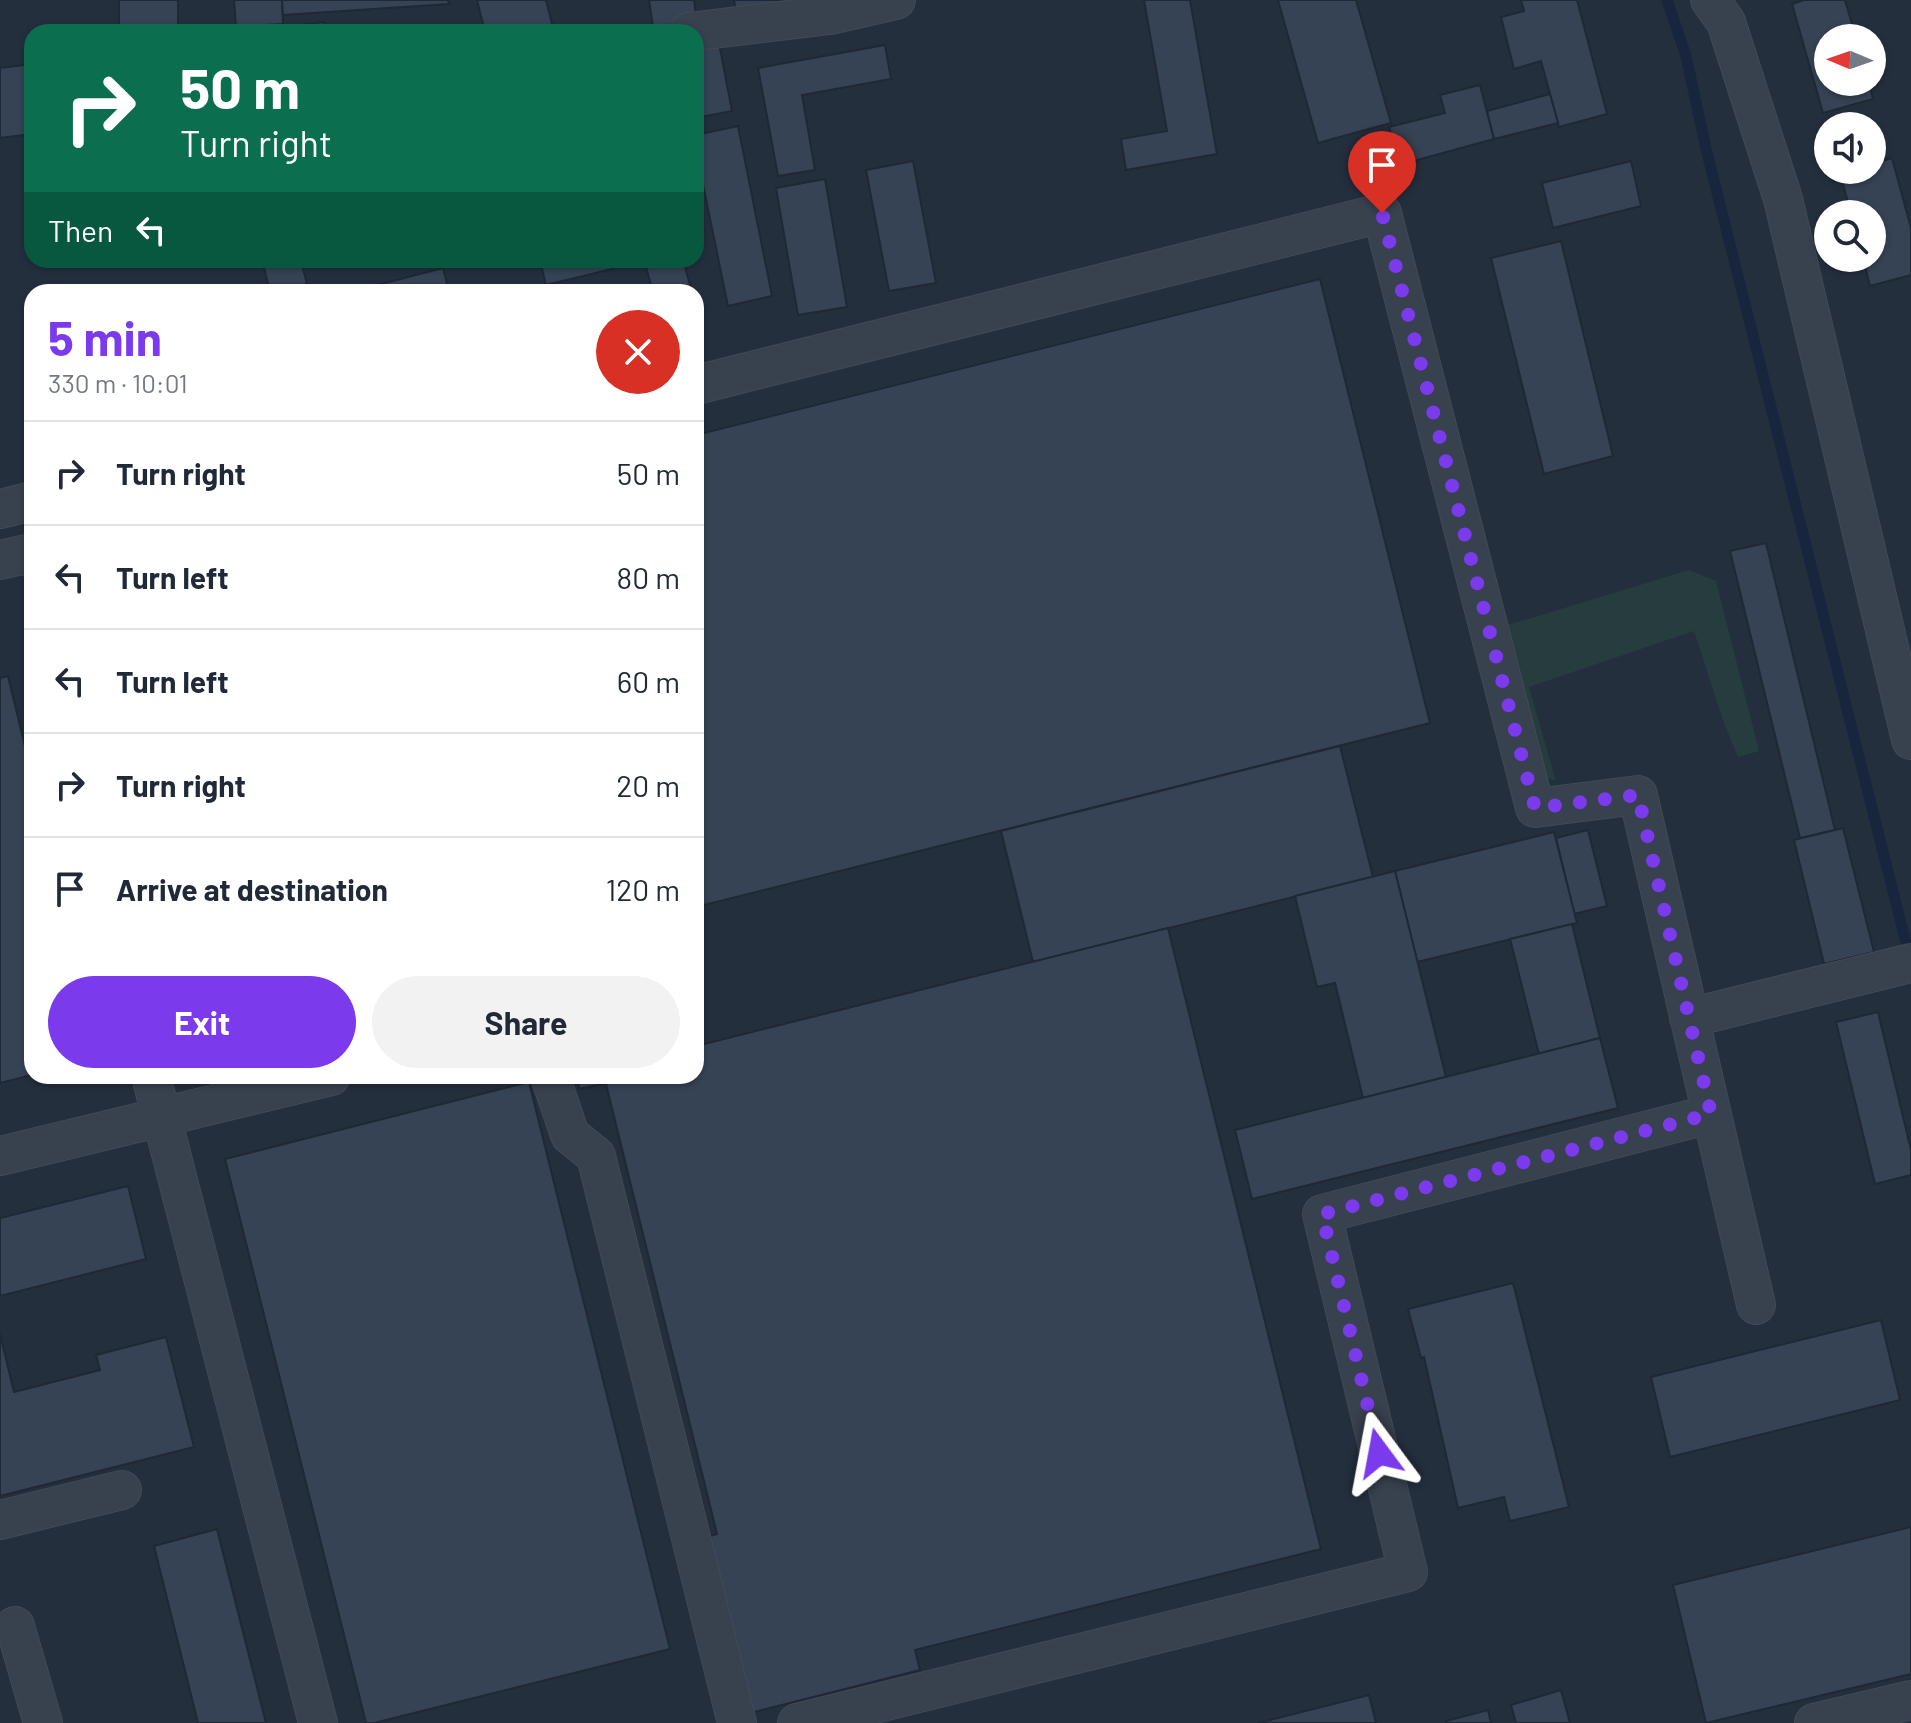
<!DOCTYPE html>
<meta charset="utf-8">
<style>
:root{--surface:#fff;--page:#f2f2f3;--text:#1f2937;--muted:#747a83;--line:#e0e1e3;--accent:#7c3aed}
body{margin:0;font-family:Barlow,sans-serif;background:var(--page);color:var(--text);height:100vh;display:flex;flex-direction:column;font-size:30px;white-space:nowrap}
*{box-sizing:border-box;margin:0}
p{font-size:26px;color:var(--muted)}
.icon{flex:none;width:44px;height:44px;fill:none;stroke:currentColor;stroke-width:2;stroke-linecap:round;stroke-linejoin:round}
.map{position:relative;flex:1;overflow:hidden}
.details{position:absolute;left:24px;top:284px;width:680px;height:800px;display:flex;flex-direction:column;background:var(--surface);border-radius:24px;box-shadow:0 2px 6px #0004}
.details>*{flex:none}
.guide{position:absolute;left:24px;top:24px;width:680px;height:244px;border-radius:24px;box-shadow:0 2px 6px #0004;background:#0b6e4f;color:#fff;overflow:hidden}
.needle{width:52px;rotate:272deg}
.tools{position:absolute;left:1814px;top:24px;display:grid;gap:16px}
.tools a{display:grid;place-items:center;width:72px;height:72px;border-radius:50%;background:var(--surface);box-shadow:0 2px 6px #0004;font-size:40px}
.pin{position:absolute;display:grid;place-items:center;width:68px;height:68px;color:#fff;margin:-82px -34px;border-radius:50% 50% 50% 0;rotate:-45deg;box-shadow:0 0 8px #0007}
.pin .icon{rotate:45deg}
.me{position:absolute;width:88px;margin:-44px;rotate:347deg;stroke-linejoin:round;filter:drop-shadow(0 0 6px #0008)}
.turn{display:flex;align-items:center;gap:28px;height:168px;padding:0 24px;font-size:36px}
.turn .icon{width:104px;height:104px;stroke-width:2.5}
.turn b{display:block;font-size:56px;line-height:68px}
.then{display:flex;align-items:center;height:76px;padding:0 24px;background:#0003;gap:16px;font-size:30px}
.round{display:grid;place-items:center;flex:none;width:84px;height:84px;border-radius:42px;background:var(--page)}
.headline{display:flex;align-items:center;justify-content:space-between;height:136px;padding:0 24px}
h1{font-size:48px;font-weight:700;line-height:60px;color:var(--accent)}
.button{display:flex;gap:16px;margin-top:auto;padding:16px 24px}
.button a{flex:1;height:92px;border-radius:48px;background:var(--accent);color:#fff;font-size:32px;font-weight:700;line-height:92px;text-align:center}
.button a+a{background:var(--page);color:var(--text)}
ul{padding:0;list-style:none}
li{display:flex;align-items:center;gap:24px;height:104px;padding:0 24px;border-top:2px solid var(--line)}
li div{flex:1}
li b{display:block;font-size:30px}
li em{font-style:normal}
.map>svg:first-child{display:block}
</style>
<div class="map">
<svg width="1911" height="1723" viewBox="0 0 1911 1723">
<rect width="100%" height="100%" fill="#242f3e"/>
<!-- green -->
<polygon fill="#263c3f" points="1689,570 1716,581 1759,751 1738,757 1724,723 1694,631 1529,687 1556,781 1535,774 1495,629"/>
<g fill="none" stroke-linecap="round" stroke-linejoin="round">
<!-- stream -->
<polyline stroke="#17263c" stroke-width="11" points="1667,0 1686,56 1706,149 1910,959"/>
</g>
<!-- building -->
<g fill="#364354" stroke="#1f2835" stroke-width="2">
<rect x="119" y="0" width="59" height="32"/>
<polygon points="234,0 282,0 283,24 236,27"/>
<polygon points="282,0 448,0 449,4 283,15"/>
<polygon points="477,0 546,0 554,32 485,32"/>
<polygon points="649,0 694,0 697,21 653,27"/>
<polygon points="734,0 779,0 781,11 737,18"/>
<polygon points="1144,0 1190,0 1217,154 1126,170 1121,139 1167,131"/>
<polygon points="1278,0 1356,0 1391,123 1318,143"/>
<polygon points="1521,0 1577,0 1607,114 1559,127 1541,61 1514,69 1501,17 1524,11"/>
<polygon points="1804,0 1845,0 1856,38 1828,38 1828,82 1869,82 1873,99 1823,113 1792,4"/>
<polygon points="324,22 325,32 244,32"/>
<polygon points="719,43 732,111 696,118 696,48"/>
<polygon points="885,45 891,79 802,95 815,170 778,176 758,68"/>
<polygon points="32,64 32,134 0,138 0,68"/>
<polygon points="1480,85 1494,139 1399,165 1389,127 1445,113 1440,95"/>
<polygon points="1550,94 1558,123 1494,139 1487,111"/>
<polygon points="738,126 772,296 728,306 696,151 696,135"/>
<polygon points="1892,158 1911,228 1911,275 1870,286 1863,258 1872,258 1872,214 1851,214 1840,173 1872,170 1872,164"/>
<polygon points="913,161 936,283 889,291 866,170"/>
<polygon points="1631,161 1641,206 1553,228 1542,183"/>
<polygon points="825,179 847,307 798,315 776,188"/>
<polygon points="1561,241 1613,456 1544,474 1491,258"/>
<polygon points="262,260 301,260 307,284 270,292"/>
<polygon points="540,260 610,260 612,269 546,285"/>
<polygon points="644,260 683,260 692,292 653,292"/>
<polygon points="443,268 449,292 350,292"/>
<polygon points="1320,279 1430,723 696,907 696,435"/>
<polygon points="1766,543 1835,830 1800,838 1730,551"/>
<polygon points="8,676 32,775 32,1075 0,1083 0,678"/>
<polygon points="1340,746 1373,877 1033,962 1001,831"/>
<polygon points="1843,828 1874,952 1824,964 1794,840"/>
<polygon points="1588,830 1607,906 1574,914 1556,838"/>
<polygon points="1554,832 1577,923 1417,962 1395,871"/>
<polygon points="1395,871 1446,1077 1363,1098 1335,983 1317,987 1295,896"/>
<polygon points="1572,924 1600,1038 1539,1054 1510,939"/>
<polygon points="1168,928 1321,1549 915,1650 920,1670 750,1713 707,1537 717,1534 604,1076 696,1076 696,1046"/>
<polygon points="1878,1012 1911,1150 1911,1175 1875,1184 1836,1022"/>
<polygon points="1600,1038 1618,1108 1252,1199 1235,1130"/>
<polygon points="578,1076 604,1076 606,1083 579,1089"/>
<polygon points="529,1082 670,1649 374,1723 366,1723 225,1159"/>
<polygon points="128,1186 146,1259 0,1296 0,1218"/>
<polygon points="1513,1283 1569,1507 1510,1521 1504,1497 1458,1508 1424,1357 1421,1358 1408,1309"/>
<polygon points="1881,1320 1900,1400 1670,1457 1651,1377"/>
<polygon points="0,1334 14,1392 100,1370 96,1355 166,1337 194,1447 0,1496"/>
<polygon points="1911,1527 1911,1674 1706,1723 1673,1585"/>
<polygon points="217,1529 266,1723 198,1723 154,1546"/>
<polygon points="1561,1690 1570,1723 1516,1723 1511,1705"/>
<polygon points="1369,1695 1376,1723 1258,1723"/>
<polygon points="1488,1710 1491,1723 1446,1723 1446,1721"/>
</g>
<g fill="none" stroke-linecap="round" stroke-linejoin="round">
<defs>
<g id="minor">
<polyline points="1710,0 1726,22 1783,199 1911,740"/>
<polyline points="689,32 830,15 896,0"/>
<polyline points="696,385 1382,213 1535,808 1638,795 1756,1305"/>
<polyline points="0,509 32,501"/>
<polyline points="0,560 31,553 32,558"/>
<polyline points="1689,1018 1911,963"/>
<polyline points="151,1076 318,1723"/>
<polyline points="550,1076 570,1135 596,1156 737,1723"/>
<polyline points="0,1156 331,1076"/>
<polyline points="0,1520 122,1490"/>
<polyline points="15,1626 43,1723"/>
<polyline points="797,1723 1408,1572 1322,1214 1711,1114"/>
<polyline points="1814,1723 1911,1700"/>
</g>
</defs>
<!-- minor casing -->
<use href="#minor" stroke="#414a57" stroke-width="40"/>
<!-- minor -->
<use href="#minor" stroke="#38414e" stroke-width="38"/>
</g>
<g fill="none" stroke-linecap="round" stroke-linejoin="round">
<!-- route -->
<polyline stroke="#7c3aed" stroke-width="14" stroke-dasharray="0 25.2" points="1379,1453 1322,1214 1711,1114 1638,795 1535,808 1382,213"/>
</g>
</svg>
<div class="tools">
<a><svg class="needle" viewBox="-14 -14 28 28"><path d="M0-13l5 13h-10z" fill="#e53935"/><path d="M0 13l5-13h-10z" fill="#747a83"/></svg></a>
<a><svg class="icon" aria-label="sound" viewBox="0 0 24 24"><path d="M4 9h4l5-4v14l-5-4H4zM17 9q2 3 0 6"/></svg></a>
<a><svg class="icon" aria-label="search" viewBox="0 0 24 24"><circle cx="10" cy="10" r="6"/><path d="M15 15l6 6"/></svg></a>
</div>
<div class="pin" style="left:1382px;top:213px;background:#d93025"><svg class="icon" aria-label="arrive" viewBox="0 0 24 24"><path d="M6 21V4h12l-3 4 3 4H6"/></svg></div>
<svg class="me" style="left:1379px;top:1453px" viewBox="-20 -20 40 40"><path d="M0-17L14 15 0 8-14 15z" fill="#7c3aed" stroke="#fff" stroke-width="4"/></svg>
<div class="guide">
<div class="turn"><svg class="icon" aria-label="right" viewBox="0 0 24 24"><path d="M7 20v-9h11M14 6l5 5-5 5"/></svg><div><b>50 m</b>Turn right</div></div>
<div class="then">Then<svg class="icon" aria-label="left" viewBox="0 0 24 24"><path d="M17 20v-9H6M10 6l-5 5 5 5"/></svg></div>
</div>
<section class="details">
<div class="headline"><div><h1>5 min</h1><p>330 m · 10:01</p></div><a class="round" style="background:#d93025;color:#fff"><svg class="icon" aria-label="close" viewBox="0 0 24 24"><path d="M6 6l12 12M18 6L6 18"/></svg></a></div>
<ul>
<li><svg class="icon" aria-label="right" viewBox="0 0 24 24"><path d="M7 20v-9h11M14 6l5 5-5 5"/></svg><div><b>Turn right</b></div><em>50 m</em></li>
<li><svg class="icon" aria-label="left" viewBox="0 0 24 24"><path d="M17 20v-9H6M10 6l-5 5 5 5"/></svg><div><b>Turn left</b></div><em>80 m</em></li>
<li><svg class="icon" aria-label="left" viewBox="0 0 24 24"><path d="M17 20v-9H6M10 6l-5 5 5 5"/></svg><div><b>Turn left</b></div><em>60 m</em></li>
<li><svg class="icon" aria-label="right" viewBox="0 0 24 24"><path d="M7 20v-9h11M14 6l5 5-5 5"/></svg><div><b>Turn right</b></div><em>20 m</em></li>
<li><svg class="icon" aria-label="arrive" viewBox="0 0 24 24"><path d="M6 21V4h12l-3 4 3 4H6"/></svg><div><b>Arrive at destination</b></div><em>120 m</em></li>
</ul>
<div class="button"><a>Exit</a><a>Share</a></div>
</section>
</div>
